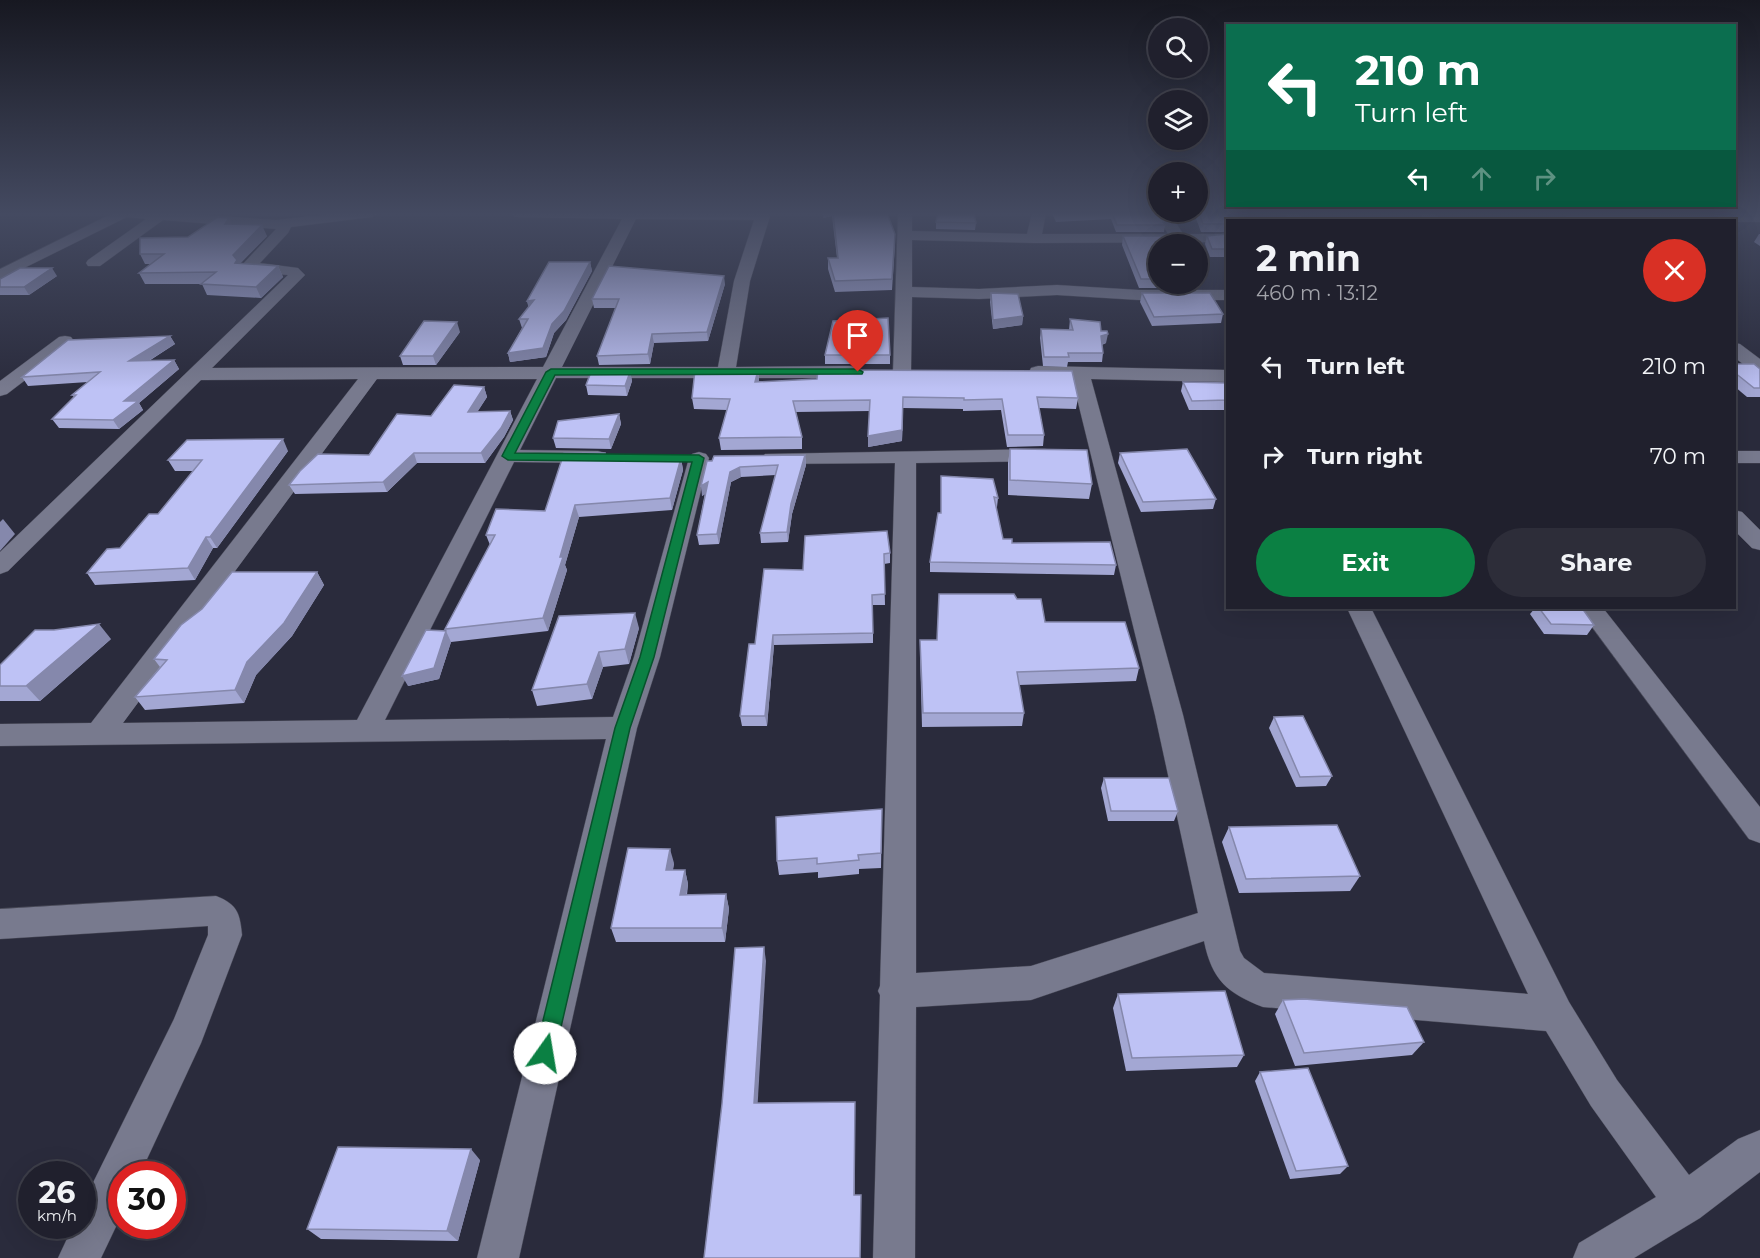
<!DOCTYPE html>
<meta charset="utf-8">
<style>
:root{--surface:#20202d;--page:#2d2d39;--text:#f1f3f6;--muted:#a2a3aa;--line:#3d3e49;--accent:#0b8043}
body{margin:0;font-family:Montserrat,sans-serif;background:var(--page);color:var(--text);height:100vh;display:flex;flex-direction:column;font-size:22px;white-space:nowrap}
*{box-sizing:border-box;margin:0}
p{font-size:20px;color:var(--muted)}
.icon{flex:none;width:33px;height:33px;fill:none;stroke:currentColor;stroke-width:2;stroke-linecap:round;stroke-linejoin:round}
.map{position:relative;flex:1;overflow:hidden}
.details{position:absolute;left:1226px;top:219px;width:510px;height:390px;display:flex;flex-direction:column;background:var(--surface);border-radius:0px;box-shadow:0 6px 24px #0002,0 0 0 2px var(--line)}
.details>*{flex:none}
.banner{position:absolute;left:1226px;top:24px;width:510px;height:183px;border-radius:0px;box-shadow:0 6px 24px #0002,0 0 0 2px var(--line);background:#0b6e4f;color:#fff;overflow:hidden}
.fabs{position:absolute;left:1148px;top:18px;display:grid;gap:12px}
.fabs a{display:grid;place-items:center;width:60px;height:60px;border-radius:50%;background:var(--surface);box-shadow:0 6px 24px #0002,0 0 0 2px var(--line);font-size:30px}
.speed{position:absolute;left:18px;top:1161px;display:flex;gap:12px;font-size:30px;font-weight:700;text-align:center}
.speed>*{display:grid;place-content:center;width:78px;height:78px;border-radius:50%;background:var(--surface);box-shadow:0 6px 24px #0002,0 0 0 2px var(--line);line-height:1}
.speed small{font-size:15px;font-weight:400}
.speed .limit{border:9px solid #d22;background:#fff;color:#111}
.pin{position:absolute;display:grid;place-items:center;width:51px;height:51px;color:#fff;margin:-62px -26px;border-radius:50% 50% 50% 0;rotate:-45deg;box-shadow:0 0 6px #0007}
.pin .icon{rotate:45deg}
.me{position:absolute;width:66px;margin:-33px;rotate:13deg;stroke-linejoin:round;filter:drop-shadow(0 0 4px #0008)}
.turn{display:flex;align-items:center;gap:21px;height:126px;padding:0 30px;font-size:27px}
.turn .icon{width:78px;height:78px;stroke-width:2.5}
.turn b{display:block;font-size:42px;line-height:51px}
.lanes{display:flex;align-items:center;height:57px;padding:0 30px;background:#0003;justify-content:center;gap:30px;direction:ltr}
.lanes .off{opacity:.35}
.round{display:grid;place-items:center;flex:none;width:63px;height:63px;border-radius:32px;background:var(--page)}
.head{display:flex;align-items:center;justify-content:space-between;height:102px;padding:0 30px}
h1{font-size:36px;font-weight:700;line-height:45px}
.button{display:flex;gap:12px;margin-top:auto;padding:12px 30px}
.button a{flex:1;height:69px;border-radius:36px;background:var(--accent);color:#fff;font-size:24px;font-weight:700;line-height:69px;text-align:center}
.button a+a{background:var(--page);color:var(--text)}
ul{padding:0;list-style:none}
li{display:flex;align-items:center;gap:18px;height:90px;padding:0 30px}
li div{flex:1}
li b{display:block;font-size:22px}
li em{font-style:normal}
.map>svg:first-child{display:block}
</style>
<div class="map">
<svg width="1760" height="1258" viewBox="0 0 1760 1258">
<rect width="100%" height="100%" fill="#2a2b3c"/>
<g fill="none" stroke-linecap="round" stroke-linejoin="round">
<defs>
<g id="minor">
<path d="M113,213H179L276,220L339,213H379L372,217L291,227L288,233L260,263L298,268L305,275L212,368L543,367L622,219L518,217L513,216L511,213H771L750,281L736,367L851,366L858,368L860,372L858,376L851,378H556L520,450L598,451L605,453L608,457L605,461L598,463L514,462L385,720L613,717L634,657L689,458L692,454L699,452L706,454L709,458L660,657L637,728L519,1258H477L606,739L0,746V724L91,723L358,379L201,380L8,571L0,574V552L288,275L248,272L240,267L276,229L163,220L100,266H88L86,263L88,260L146,219L127,217L0,280V269ZM636,219L754,220L734,281L718,367H562ZM377,379H537L357,720L123,723Z"/>
<polygon points="898,213 912,213 912,231 1027,234 1032,213 1046,213 1042,234 1168,234 1156,213 1170,213 1183,234 1227,234 1227,242 1034,243 912,240 912,287 979,289 1057,285 1139,290 1227,290 1227,300 1139,300 1057,295 979,299 912,297 911,372 909,376 895,376 893,372"/>
<polygon points="1284,213 1298,213 1304,220 1290,220"/>
<polygon points="1419,213 1434,213 1441,220 1426,220"/>
<polygon points="1760,214 1760,222 1561,220 1568,216"/>
<polygon points="65,336 71,337 74,341 71,345 7,394 0,396 0,381 59,337"/>
<polygon points="1734,343 1740,344 1760,359 1760,374 1753,372 1734,357"/>
<path d="M1038,366L1227,370V382L1091,379L1183,715L1240,951L1244,958L1264,973L1528,994L1347,608H1371L1569,1002L1617,1080L1689,1175L1738,1139L1760,1130V1172L1700,1218L1634,1258H1573L1579,1243L1656,1197L1591,1106L1546,1031L1263,1007C1227,993 1212,980 1204,941L1031,1000L916,1007L915,1258H873L880,995L878,991L880,986L895,463L772,464L765,462L762,458L765,454L1045,449L1052,451L1055,455L1052,459L1045,461L916,463V973L1031,966L1198,913L1155,715L1072,378L1031,376L1029,372L1031,368Z"/>
<rect x="1734" y="451" width="26" height="12"/>
<polygon points="1734,510 1742,512 1760,530 1760,550 1752,548 1734,530"/>
<polygon points="1578,608 1603,608 1760,807 1760,843 1749,839"/>
<path d="M216,896C237,904 240,913 242,935L201,1043L140,1174H122V1214L101,1258H58L73,1226H82V1205L174,1019L208,935V926L0,939V909Z"/>
</g>
</defs>
<!-- minor casing -->
<use href="#minor" stroke="#484957" stroke-width="1"/>
<!-- minor -->
<use href="#minor" fill="#787a8e" fill-rule="evenodd"/>
</g>
<!-- wall -->
<g fill="#a3a7d3">
<polygon points="823,213 860,213 860,215 895,244 892,290 835,292 828,269 828,258 837,258 832,216 823,218"/>
<polygon points="1052,213 1158,213 1165,225 1164,232 1116,232 1111,219 1056,222"/>
<polygon points="1194,213 1226,213 1227,220 1227,232 1201,232"/>
<polygon points="936,222 976,223 975,230 936,229"/>
<polygon points="232,224 267,236 240,263 278,266 283,277 261,298 207,295 202,284 145,284 139,273 151,264 145,264 140,254 188,237"/>
<polygon points="1227,234 1227,257 1210,257 1205,244 1207,236"/>
<polygon points="1759,234 1760,234 1760,246 1754,242"/>
<polygon points="1123,236 1158,244 1158,284 1165,284 1164,288 1139,288 1122,245"/>
<polygon points="590,262 592,271 566,320 554,333 546,357 510,362 508,353 522,328 519,319 529,307 527,301"/>
<polygon points="57,276 29,295 0,295 0,279"/>
<polygon points="725,284 708,341 654,343 650,364 599,365 597,356 616,308 594,308 592,299"/>
<polygon points="991,293 1023,316 1022,325 993,329 990,302"/>
<polygon points="1142,293 1223,314 1221,323 1152,326 1140,302"/>
<polygon points="1070,319 1101,331 1106,343 1102,345 1103,353 1102,362 1068,362 1067,367 1043,366 1040,338 1041,329 1069,330"/>
<polygon points="460,332 436,365 403,365 400,356"/>
<polygon points="170,336 175,344 149,361 174,360 179,369 139,403 143,410 119,429 59,428 52,419 74,397 72,395 88,382 28,386 22,377"/>
<rect x="825" y="355" width="65" height="9"/>
<polygon points="1734,364 1760,369 1760,397 1747,397 1734,386"/>
<polygon points="758,370 759,382 1078,398 1076,409 1039,408 1044,435 1043,446 1007,447 1001,410 963,411 963,409 903,408 902,441 868,447 870,411 796,412 802,437 802,449 721,450 719,438 727,410 694,409 692,398"/>
<polygon points="630,372 632,381 627,396 588,395 586,385"/>
<polygon points="1183,382 1227,383 1227,410 1189,410 1181,391"/>
<polygon points="484,387 487,397 477,412 510,411 513,420 504,437 485,463 417,463 387,492 295,494 289,485 369,455 431,416"/>
<polygon points="619,414 621,424 611,449 556,448 553,438"/>
<polygon points="1010,449 1092,484 1089,499 1008,495 1008,463"/>
<polygon points="288,451 217,548 213,548 195,580 95,585 87,573 120,548 158,514 193,471 175,471 168,460"/>
<polygon points="605,453 606,457 681,458 683,470 672,510 579,517 565,565 567,570 548,631 451,642 439,679 408,686 446,631 445,629 490,545 486,535 545,511"/>
<polygon points="1120,453 1216,499 1213,509 1141,512 1118,463"/>
<polygon points="805,455 806,465 792,514 788,542 761,543 760,533 776,475 741,477 731,482 719,544 699,545 697,535 705,494 702,496 707,461"/>
<polygon points="941,476 998,498 997,507 996,507 1003,539 1012,543 1116,565 1114,575 930,572 930,562 941,513"/>
<polygon points="805,536 890,553 890,563 884,564 885,605 873,605 873,643 774,645 767,726 742,726 740,716 755,644 803,570"/>
<polygon points="317,572 324,585 292,636 256,675 244,703 145,710 135,697 160,667 154,659"/>
<polygon points="1017,599 1045,622 1139,668 1136,681 1019,685 1024,713 1022,726 922,727 920,653 920,640 936,640"/>
<polygon points="1389,608 1478,608 1390,609"/>
<polygon points="1535,608 1582,608 1594,625 1587,635 1544,634 1530,614"/>
<polygon points="639,628 629,664 603,667 592,699 537,706 532,690"/>
<polygon points="111,639 40,701 0,701 0,665"/>
<polygon points="1274,717 1332,776 1326,786 1296,787 1269,728"/>
<polygon points="1104,778 1178,811 1174,821 1108,821 1101,788"/>
<polygon points="882,809 881,868 859,869 859,874 818,878 818,872 779,875 777,861"/>
<polygon points="1229,827 1360,876 1350,891 1239,893 1222,842"/>
<polygon points="674,863 673,870 685,870 688,884 687,895 726,894 729,909 725,942 616,942 611,928"/>
<polygon points="1118,994 1244,1055 1237,1067 1126,1071 1113,1008"/>
<polygon points="1283,1000 1424,1042 1412,1055 1295,1066 1275,1014"/>
<polygon points="1260,1072 1348,1166 1340,1174 1290,1179 1255,1081"/>
<polygon points="480,1160 458,1241 321,1239 307,1229"/>
</g>
<!-- shaded-wall -->
<g fill="#8588ac">
<polygon points="823,213 832,213 832,216 823,218"/>
<polygon points="229,218 233,228 225,224"/>
<polygon points="262,225 267,236 239,265 235,263 233,255"/>
<polygon points="590,262 592,271 566,320 554,333 546,357 510,362 508,353 552,324"/>
<polygon points="278,266 283,277 261,298 256,287"/>
<polygon points="52,268 57,276 29,295 24,287"/>
<polygon points="724,276 725,284 708,341 707,332"/>
<polygon points="534,300 529,310 527,301"/>
<polygon points="1023,316 1022,325 993,329 993,320"/>
<polygon points="457,322 460,332 436,365 433,356"/>
<polygon points="652,334 654,343 650,364 648,354"/>
<polygon points="1108,334 1106,343 1100,345 1101,336"/>
<polygon points="170,336 175,344 134,370 129,361"/>
<polygon points="174,360 179,369 139,403 143,410 119,429 113,420 124,401"/>
<polygon points="758,370 759,381 756,393 755,382"/>
<polygon points="630,372 632,381 627,396 625,386"/>
<polygon points="484,387 487,397 471,422 468,412"/>
<polygon points="903,408 902,441 868,447 868,436"/>
<polygon points="510,411 513,420 504,437 485,463 481,453"/>
<polygon points="619,414 621,424 611,449 609,439"/>
<polygon points="283,439 288,451 217,548 210,537"/>
<polygon points="414,453 417,463 387,492 383,482"/>
<polygon points="805,455 806,465 792,514 788,542 787,532 791,504"/>
<polygon points="681,458 683,470 672,510 670,498"/>
<polygon points="740,467 741,477 731,482 719,544 717,534 730,472"/>
<polygon points="708,482 709,492 702,496 701,486"/>
<polygon points="575,505 579,517 565,565 567,570 548,631 543,618 560,557"/>
<polygon points="3,519 15,534 0,551 0,522"/>
<polygon points="206,537 213,548 195,580 188,568"/>
<polygon points="317,572 324,585 292,636 256,675 244,703 235,690 247,662"/>
<polygon points="635,613 639,628 629,664 625,649"/>
<polygon points="99,624 111,639 40,701 26,686"/>
<polygon points="446,631 451,642 439,679 408,686 402,676"/>
<polygon points="773,635 774,645 767,726 765,716"/>
<polygon points="599,652 603,667 592,699 587,684"/>
<polygon points="670,849 674,863 670,885 666,870"/>
<polygon points="685,870 688,884 684,909 680,895"/>
<polygon points="726,894 729,909 725,942 722,928"/>
<polygon points="764,947 766,961 757,1115 754,1103"/>
<polygon points="855,1102 855,1205 854,1195"/>
<polygon points="471,1149 480,1160 458,1241 447,1231"/>
</g>
<!-- building -->
<g fill="#bec2f5" stroke="#8588ac" stroke-width="1.5">
<polygon points="833,213 859,213 859,215 887,213 895,234 892,279 835,281 828,258 838,258"/>
<polygon points="938,213 974,213 976,223 936,222"/>
<polygon points="1055,213 1106,213 1057,215"/>
<polygon points="1112,213 1158,213 1165,225 1117,225"/>
<polygon points="1199,213 1226,213 1228,220 1227,224 1203,224"/>
<polygon points="218,217 229,218 225,224 262,225 233,255 237,260 235,263 278,266 256,287 201,284 216,272 139,273 164,254 140,254 140,238 188,237"/>
<polygon points="1227,234 1227,249 1212,249 1207,236"/>
<polygon points="1123,236 1175,236 1180,244 1158,244 1158,251 1156,251 1158,257 1158,279 1141,279"/>
<polygon points="549,262 590,262 564,311 552,324 543,348 508,353 528,319 519,319 534,300 527,301"/>
<polygon points="609,266 724,276 707,332 652,334 648,354 597,356 619,299 592,299"/>
<polygon points="20,268 52,268 24,287 0,287 0,279"/>
<polygon points="991,293 1018,294 1023,316 993,320"/>
<polygon points="1142,293 1210,293 1223,314 1154,317"/>
<polygon points="888,318 890,355 825,355 833,321"/>
<polygon points="1070,319 1100,322 1101,331 1107,331 1108,334 1101,336 1103,353 1068,353 1069,357 1044,357 1041,329 1073,330"/>
<polygon points="424,321 457,322 433,356 400,356"/>
<polygon points="170,336 129,361 174,360 124,401 138,401 113,420 52,419 76,395 72,395 100,372 22,377 68,340"/>
<polygon points="1734,364 1754,364 1760,369 1760,388 1754,388 1734,372"/>
<polygon points="695,370 758,370 755,382 817,379 818,370 1072,371 1078,398 1037,397 1044,435 1008,435 1002,399 964,400 964,398 903,397 902,430 868,436 870,400 793,401 802,437 719,438 730,399 692,398"/>
<polygon points="591,372 630,372 625,386 586,385"/>
<polygon points="1183,382 1227,383 1227,400 1192,401"/>
<polygon points="454,385 484,387 468,412 510,411 501,428 481,453 414,453 383,482 289,485 300,471 318,454 369,455 397,414 431,416"/>
<polygon points="619,414 609,439 553,438 558,421"/>
<polygon points="283,439 210,537 206,537 188,568 87,573 107,549 120,548 149,514 158,514 202,460 168,460 187,440"/>
<polygon points="1010,449 1087,450 1092,484 1010,480"/>
<polygon points="1187,449 1216,499 1143,502 1120,453"/>
<polygon points="564,453 605,453 604,457 681,458 670,498 575,505 560,557 563,557 543,618 445,629 495,535 486,535 496,509 545,511"/>
<polygon points="805,455 791,504 787,532 760,533 778,465 740,467 730,472 717,534 697,535 708,482 701,486 707,461 712,461 714,456"/>
<polygon points="941,476 993,479 998,498 994,497 1003,539 1012,539 1012,543 1110,542 1116,565 930,562 938,513 941,513"/>
<polygon points="887,531 890,553 884,554 885,594 872,595 873,633 773,635 765,716 740,716 749,644 755,644 764,569 803,570 805,536"/>
<polygon points="232,572 317,572 284,623 247,662 235,690 135,697 167,660 154,659 181,625 202,609"/>
<polygon points="939,594 1014,594 1017,599 1041,599 1045,622 1125,622 1139,668 1017,672 1024,713 923,713 920,640 937,640"/>
<polygon points="1539,608 1582,608 1594,625 1551,624"/>
<polygon points="635,613 625,649 599,652 587,684 532,690 559,616"/>
<polygon points="99,624 26,686 0,686 0,665 35,630 54,630"/>
<polygon points="426,630 446,631 434,668 402,676"/>
<polygon points="1303,716 1332,776 1300,777 1274,717"/>
<polygon points="1104,778 1169,778 1178,811 1111,811"/>
<polygon points="882,809 881,853 858,855 859,860 817,864 817,858 777,861 776,817"/>
<polygon points="1337,825 1360,876 1246,879 1229,827"/>
<polygon points="628,848 670,849 666,870 685,870 680,895 726,894 722,928 611,928"/>
<polygon points="764,947 754,1103 855,1102 854,1195 861,1195 860,1258 704,1258 722,1104 735,948"/>
<polygon points="1225,991 1244,1055 1132,1058 1118,994"/>
<polygon points="1304,999 1407,1007 1424,1042 1304,1053 1283,1000"/>
<polygon points="1308,1068 1348,1166 1296,1171 1260,1072"/>
<polygon points="338,1147 471,1149 447,1231 307,1229"/>
</g>
<!-- sky -->
<linearGradient id="sky" x2="0" y2="1"><stop stop-color="#171821"/><stop offset="0.55" stop-color="#444a61"/><stop offset="1" stop-color="#444a61" stop-opacity="0"/></linearGradient>
<rect width="1760" height="389" fill="url(#sky)"/>
<!-- route -->
<polygon fill="#0b8043" stroke="#07532c" stroke-width="1.5" points="858,369 863,372 862,374 555,375 515,453 699,455 704,458 654,657 630,728 555,1053 552,1060 545,1063 538,1060 535,1053 615,728 640,657 692,462 508,460 502,456 546,372 551,369"/>
</svg>
<div class="fabs">
<a><svg class="icon" aria-label="search" viewBox="0 0 24 24"><circle cx="10" cy="10" r="6"/><path d="M15 15l6 6"/></svg></a>
<a><svg class="icon" aria-label="layers" viewBox="0 0 24 24"><path d="M12 4l9 5-9 5-9-5zM3 14l9 5 9-5"/></svg></a>
<a>+</a>
<a>−</a>
</div>
<div class="speed"><div>26<small>km/h</small></div><div class="limit">30</div></div>
<div class="pin" style="left:858px;top:372px;background:#d93025"><svg class="icon" aria-label="arrive" viewBox="0 0 24 24"><path d="M6 21V4h12l-3 4 3 4H6"/></svg></div>
<svg class="me" style="left:545px;top:1053px" viewBox="-20 -20 40 40"><circle r="19" fill="#fff"/><path d="M0-13L10 11 0 6-10 11z" fill="#0b8043"/></svg>
<div class="banner">
<div class="turn"><svg class="icon" aria-label="left" viewBox="0 0 24 24"><path d="M17 20v-9H6M10 6l-5 5 5 5"/></svg><div><b>210 m</b>Turn left</div></div>
<div class="lanes"><svg class="icon" aria-label="left" viewBox="0 0 24 24"><path d="M17 20v-9H6M10 6l-5 5 5 5"/></svg><svg class="icon off" aria-label="ahead" viewBox="0 0 24 24"><path d="M12 20V5M6 11l6-6 6 6"/></svg><svg class="icon off" aria-label="right" viewBox="0 0 24 24"><path d="M7 20v-9h11M14 6l5 5-5 5"/></svg></div>
</div>
<section class="details">
<div class="head"><div><h1>2 min</h1><p>460 m · 13:12</p></div><a class="round" style="background:#d93025;color:#fff"><svg class="icon" aria-label="close" viewBox="0 0 24 24"><path d="M6 6l12 12M18 6L6 18"/></svg></a></div>
<ul>
<li><svg class="icon" aria-label="left" viewBox="0 0 24 24"><path d="M17 20v-9H6M10 6l-5 5 5 5"/></svg><div><b>Turn left</b></div><em>210 m</em></li>
<li><svg class="icon" aria-label="right" viewBox="0 0 24 24"><path d="M7 20v-9h11M14 6l5 5-5 5"/></svg><div><b>Turn right</b></div><em>70 m</em></li>
</ul>
<div class="button"><a>Exit</a><a>Share</a></div>
</section>
</div>
